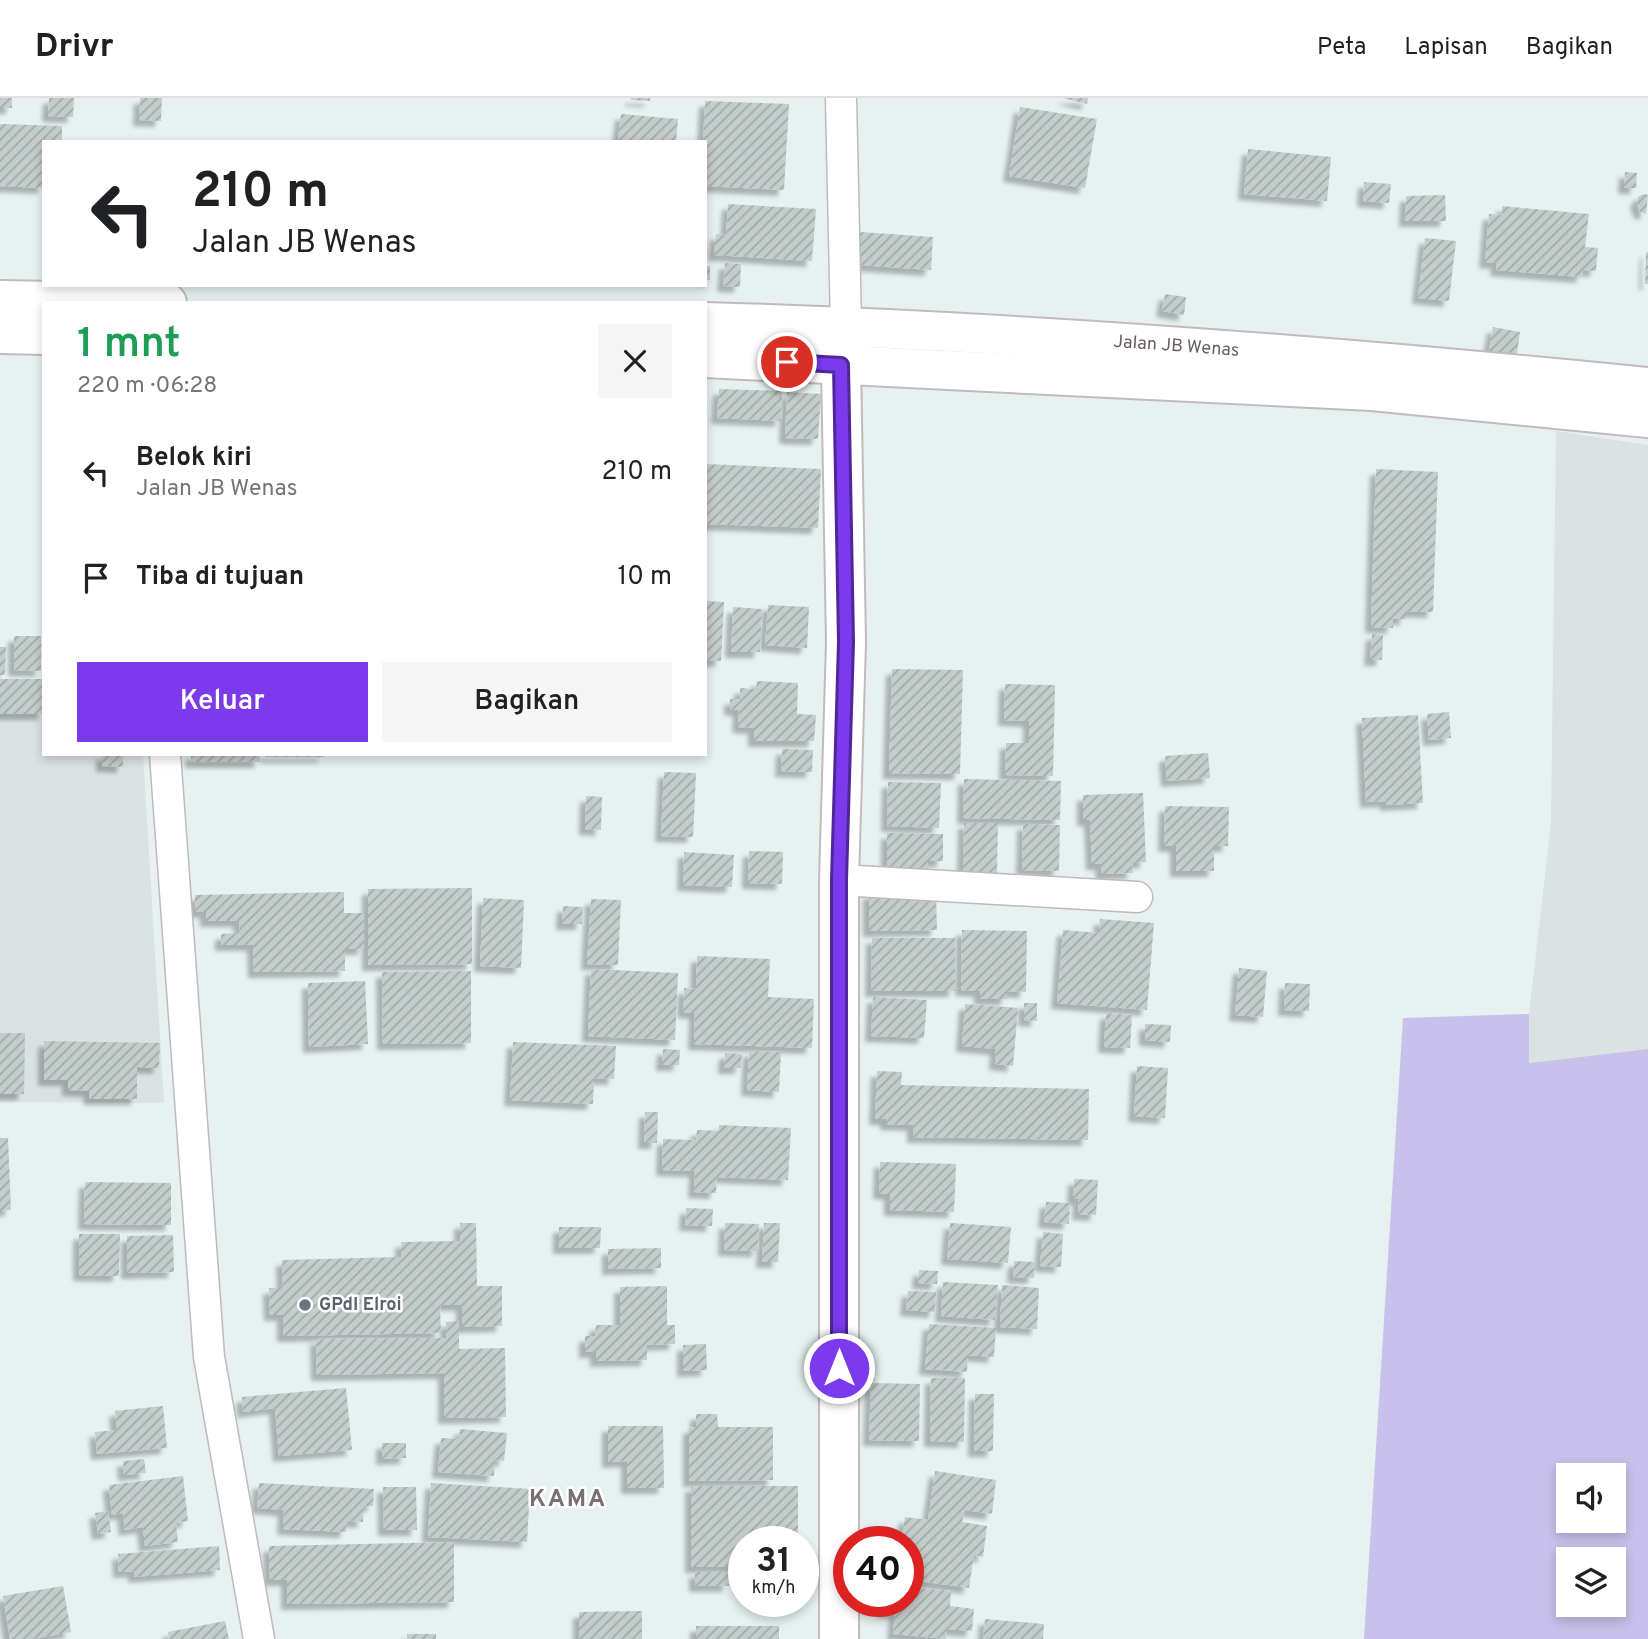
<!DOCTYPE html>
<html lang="id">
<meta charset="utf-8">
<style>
:root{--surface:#fff;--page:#f6f6f6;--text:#202124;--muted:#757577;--line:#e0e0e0;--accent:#7c3aed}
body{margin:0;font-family:Overpass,sans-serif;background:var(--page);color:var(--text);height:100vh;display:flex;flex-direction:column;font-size:26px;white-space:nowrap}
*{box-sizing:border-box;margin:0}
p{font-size:23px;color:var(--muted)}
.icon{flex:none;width:38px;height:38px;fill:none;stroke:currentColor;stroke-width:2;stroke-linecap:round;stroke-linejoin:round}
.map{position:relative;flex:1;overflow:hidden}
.sheet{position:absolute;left:42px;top:203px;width:665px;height:455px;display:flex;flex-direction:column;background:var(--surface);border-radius:0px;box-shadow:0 4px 10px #0003}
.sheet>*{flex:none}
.banner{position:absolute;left:42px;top:42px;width:665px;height:147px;border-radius:0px;box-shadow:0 4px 10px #0003;background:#fff;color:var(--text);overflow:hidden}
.buttons{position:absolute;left:1556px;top:1365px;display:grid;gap:14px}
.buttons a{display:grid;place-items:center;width:70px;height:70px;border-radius:0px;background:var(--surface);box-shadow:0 4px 10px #0003;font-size:35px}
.speed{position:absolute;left:728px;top:1428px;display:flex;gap:14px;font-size:35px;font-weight:700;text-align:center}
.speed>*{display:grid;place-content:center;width:91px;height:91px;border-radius:50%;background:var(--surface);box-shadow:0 4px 10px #0003;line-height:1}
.speed small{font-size:18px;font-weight:400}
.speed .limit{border:10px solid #d22;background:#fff;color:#111}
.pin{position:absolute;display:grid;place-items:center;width:60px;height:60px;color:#fff;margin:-30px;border:4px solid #fff;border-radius:50%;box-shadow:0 2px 7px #0007}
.me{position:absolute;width:77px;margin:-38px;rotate:0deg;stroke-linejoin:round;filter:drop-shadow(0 0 5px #0008)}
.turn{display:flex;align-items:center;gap:24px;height:147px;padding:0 35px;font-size:32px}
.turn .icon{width:91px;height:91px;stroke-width:2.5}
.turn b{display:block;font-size:49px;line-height:60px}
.round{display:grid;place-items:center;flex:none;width:74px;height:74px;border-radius:0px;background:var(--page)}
.overview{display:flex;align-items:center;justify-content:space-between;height:119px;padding:0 35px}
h1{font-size:42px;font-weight:600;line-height:52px;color:#1e9e55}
.primary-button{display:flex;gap:14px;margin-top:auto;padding:14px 35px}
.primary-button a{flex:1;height:80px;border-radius:0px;background:var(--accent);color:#fff;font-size:28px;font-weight:600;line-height:80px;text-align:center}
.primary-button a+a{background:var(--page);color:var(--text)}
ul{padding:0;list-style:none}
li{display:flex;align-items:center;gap:21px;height:105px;padding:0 35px}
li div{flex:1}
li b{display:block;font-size:26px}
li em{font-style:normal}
header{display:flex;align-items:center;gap:42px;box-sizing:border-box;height:98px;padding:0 35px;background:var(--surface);border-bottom:2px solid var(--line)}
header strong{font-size:33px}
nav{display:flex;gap:38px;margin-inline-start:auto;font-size:24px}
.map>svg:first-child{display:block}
</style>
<header>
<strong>Drivr</strong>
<nav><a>Peta</a><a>Lapisan</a><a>Bagikan</a></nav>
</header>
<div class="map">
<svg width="1648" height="1541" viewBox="0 0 1648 1541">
<defs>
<pattern id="building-hatch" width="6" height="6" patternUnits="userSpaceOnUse" patternTransform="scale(1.75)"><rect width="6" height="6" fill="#c3cdcb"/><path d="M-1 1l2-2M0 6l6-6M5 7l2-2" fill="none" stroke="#a2aaa8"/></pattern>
<filter id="shadow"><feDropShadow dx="-6" dy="6" stdDeviation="2" flood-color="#0004"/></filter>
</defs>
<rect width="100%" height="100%" fill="#e6f1f0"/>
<!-- industrial -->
<g fill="#dbe2e2">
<polygon points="1556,333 1648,347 1648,951 1528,965 1529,916 1551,725"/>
<polygon points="0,583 44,583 44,656 143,656 164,1005 0,1004"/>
</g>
<!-- pitch -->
<path fill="#c7c1eb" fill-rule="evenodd" d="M1529,916V965L1648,951V1541H1364L1403,920ZM1568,1377H1614V1423H1568ZM1568,1461H1614V1507H1568Z"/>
<!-- building -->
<g fill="url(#building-hatch)" filter="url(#shadow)">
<rect x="0" y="0" width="12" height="10"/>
<polygon points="49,0 74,0 73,19 48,18"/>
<polygon points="140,0 162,0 161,23 139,22"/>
<polygon points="631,0 650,0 650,3 631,2"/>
<polygon points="1062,0 1088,0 1087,6"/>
<polygon points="705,3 789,6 784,92 705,88 705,44 703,44"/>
<polygon points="1020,9 1097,21 1085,90 1009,78"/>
<polygon points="621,16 678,21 676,44 618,44"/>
<polygon points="0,26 62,28 62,44 44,44 44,90 0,88"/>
<polygon points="1248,51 1331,59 1327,103 1244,96"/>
<polygon points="1625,74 1637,75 1636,90 1624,90"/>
<polygon points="1364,84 1391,86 1389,105 1363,103"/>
<polygon points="1644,96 1648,97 1646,116 1640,114 1636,104 1639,98"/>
<polygon points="1445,97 1446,123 1405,123 1406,98"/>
<polygon points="728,106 816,111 812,163 714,157 716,136 726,137"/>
<polygon points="1502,108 1589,116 1585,149 1598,150 1596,173 1583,172 1582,179 1496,172 1497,165 1485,164 1489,116 1502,117"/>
<polygon points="860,134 933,139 931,172 858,167"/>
<polygon points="1425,140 1456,143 1449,203 1418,200"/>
<polygon points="1646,154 1648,154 1648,186 1645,186"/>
<polygon points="725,165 741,166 740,189 723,188"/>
<rect x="705" y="168" width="5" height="14"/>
<polygon points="1165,196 1186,199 1184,217 1162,213"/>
<polygon points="1493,229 1520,234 1516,262 1488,258"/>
<polygon points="719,291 782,293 781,323 717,320"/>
<polygon points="787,294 821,296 818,341 785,340"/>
<polygon points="705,366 821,371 818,430 705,426"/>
<polygon points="1376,371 1438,374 1433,514 1406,513 1406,521 1393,521 1393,530 1371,529"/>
<polygon points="705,503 724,504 721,563 705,562"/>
<polygon points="768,507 809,509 807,550 765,547"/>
<polygon points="733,509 762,511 760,554 731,554"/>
<polygon points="1372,536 1383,537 1382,562 1370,562"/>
<polygon points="14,538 41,538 41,573 14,572"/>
<polygon points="0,549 6,549 5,577 0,577"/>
<polygon points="892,571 963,572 960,676 889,675"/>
<rect x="0" y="581" width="44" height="35"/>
<polygon points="757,583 798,585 797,616 816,617 814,643 754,643 754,630 738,629 739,612 730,611 730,601 740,601 740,590 756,591"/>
<polygon points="1005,586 1055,587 1053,678 1005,677 1006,645 1029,645 1029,623 1004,622"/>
<polygon points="1449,614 1451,640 1429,642 1427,616"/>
<polygon points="1418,617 1423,705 1386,707 1386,703 1366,704 1362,620"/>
<polygon points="782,651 813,652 812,674 781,673"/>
<polygon points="1208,655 1210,680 1167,683 1165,658"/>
<polygon points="102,656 123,656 123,669 102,668"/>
<rect x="191" y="656" width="69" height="8"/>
<rect x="266" y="656" width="58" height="3"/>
<polygon points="664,674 696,675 693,739 661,738"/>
<polygon points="964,681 1061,683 1060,722 963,720"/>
<polygon points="888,684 941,685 939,730 887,728"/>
<polygon points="1143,695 1146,764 1132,765 1133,775 1102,776 1101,766 1092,766 1090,722 1083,722 1083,697"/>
<polygon points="586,698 602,699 601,732 585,731"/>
<polygon points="1165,708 1229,709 1228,748 1214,748 1214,773 1176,773 1176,748 1164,748"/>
<polygon points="964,725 998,725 997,775 963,774"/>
<polygon points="1023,726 1060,727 1059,773 1022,772"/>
<polygon points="887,735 943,736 943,763 928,763 928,775 887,774"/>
<polygon points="749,753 783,754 782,786 748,785"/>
<polygon points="684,754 734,757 732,789 683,787"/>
<polygon points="472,790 472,866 368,867 368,791"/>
<polygon points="344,794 344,815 364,815 364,851 345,851 345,873 254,874 253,847 221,847 221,836 240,835 239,823 206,823 206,814 195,814 195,797"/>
<polygon points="936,794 937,832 869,833 869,795"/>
<polygon points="483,800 524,802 521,870 480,868"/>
<polygon points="591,801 621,802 618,867 587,866"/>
<polygon points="563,808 583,809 582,826 562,826"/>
<polygon points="1100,821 1154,825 1147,912 1057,905 1063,832 1099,835"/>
<polygon points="962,832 1027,833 1026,894 1007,893 1007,901 980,901 980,893 961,892"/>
<polygon points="872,840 955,840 955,893 871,893"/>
<polygon points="697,858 770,861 768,899 814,901 812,950 694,946 695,915 683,914 684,890 696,891"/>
<polygon points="1239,870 1267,873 1263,919 1235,917"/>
<polygon points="591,871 678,875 675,942 588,938"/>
<polygon points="471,873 471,945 383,946 382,874"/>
<polygon points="365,883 368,946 309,949 308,885"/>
<polygon points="1285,885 1310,886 1309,913 1284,912"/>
<polygon points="873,899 927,902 924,940 871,938"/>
<polygon points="1024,905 1037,905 1037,923 1024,922"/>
<polygon points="965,906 1018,910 1013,968 995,966 996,951 962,948"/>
<polygon points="1106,915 1132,917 1130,950 1104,949"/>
<polygon points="1145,926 1171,927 1170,944 1145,942"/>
<polygon points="0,935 25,935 24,996 0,996"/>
<polygon points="44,943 160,945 159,970 137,969 137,1001 89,1001 90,993 68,992 68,982 44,982"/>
<polygon points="513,944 616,948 614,981 594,980 593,1006 510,1002"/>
<polygon points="663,951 680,952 679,967 662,967"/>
<polygon points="749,953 781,954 779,994 747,992"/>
<polygon points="725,955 742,956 741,970 724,970"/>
<polygon points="1137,968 1168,970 1165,1020 1134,1018"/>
<polygon points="877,973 902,974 901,987 1089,991 1088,1042 913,1039 913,1027 886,1026 886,1021 875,1021"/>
<polygon points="645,1014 658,1014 657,1045 644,1045"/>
<polygon points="719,1027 791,1030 788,1082 717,1079 716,1095 694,1094 695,1073 662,1072 663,1041 696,1042 697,1032 719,1033"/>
<polygon points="0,1040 8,1040 11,1112 0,1113"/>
<polygon points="880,1064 956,1066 954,1114 890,1112 890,1096 879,1095"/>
<polygon points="1074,1081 1098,1082 1096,1117 1078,1116 1079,1101 1073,1101"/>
<polygon points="85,1084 171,1085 171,1127 84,1126"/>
<polygon points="1046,1104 1070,1105 1069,1126 1044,1124"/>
<polygon points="686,1110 713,1111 712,1128 685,1127"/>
<polygon points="460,1125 476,1125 477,1188 502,1188 502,1228 462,1229 462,1207 440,1207 441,1235 283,1238 283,1217 270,1217 269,1190 283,1190 282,1162 401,1159 401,1144 460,1143"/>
<polygon points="725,1125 759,1126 758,1153 724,1152"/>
<polygon points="764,1125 780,1125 778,1164 762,1164"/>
<polygon points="950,1125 1011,1129 1008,1165 947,1161"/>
<polygon points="559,1129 601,1129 600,1150 559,1150"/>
<polygon points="1043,1134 1063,1136 1061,1169 1040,1168"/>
<polygon points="79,1136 120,1136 119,1178 79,1177"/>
<polygon points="173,1137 174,1174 127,1175 127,1138"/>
<polygon points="661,1150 661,1170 608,1171 608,1151"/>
<polygon points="1014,1163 1035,1164 1034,1180 1013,1179"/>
<polygon points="919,1172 938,1173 937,1186 918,1185"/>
<polygon points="943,1184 998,1187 995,1222 941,1218"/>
<polygon points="1002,1187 1039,1190 1037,1231 1000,1229"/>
<polygon points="667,1188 667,1227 675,1227 675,1246 647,1247 647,1262 596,1263 596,1254 585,1254 585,1238 595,1238 596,1227 620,1227 620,1189"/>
<polygon points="908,1193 936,1194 935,1214 906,1212"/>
<polygon points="459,1223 459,1251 505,1250 506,1319 444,1320 444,1275 317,1277 316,1241 446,1240 446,1224"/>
<polygon points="929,1226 996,1230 994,1259 968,1257 967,1274 925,1271"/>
<polygon points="706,1246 707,1272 683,1273 683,1247"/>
<polygon points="931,1280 965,1280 964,1344 930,1343"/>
<polygon points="871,1285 920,1286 919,1343 869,1342"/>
<polygon points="346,1290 352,1352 279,1358 275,1310 243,1314 242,1299"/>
<polygon points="975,1296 994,1296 993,1353 974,1353"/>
<polygon points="163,1308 167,1350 97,1356 95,1334 117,1332 115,1313"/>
<polygon points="696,1316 717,1316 718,1329 773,1329 773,1382 689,1383 689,1330 696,1329"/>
<polygon points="608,1328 663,1328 664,1390 627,1390 627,1363 608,1364"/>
<polygon points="460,1331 507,1335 504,1363 495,1362 494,1378 438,1374 441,1340 459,1341"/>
<polygon points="382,1345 406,1345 406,1360 382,1361"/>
<polygon points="144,1361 146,1375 124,1377 123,1363"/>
<polygon points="935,1373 996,1382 992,1416 965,1412 962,1424 987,1428 983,1459 974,1457 969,1490 919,1483 922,1462 908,1460 908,1444 901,1444 905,1419 928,1422"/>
<polygon points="183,1378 188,1423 176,1425 178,1444 145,1448 143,1429 125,1432 123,1415 112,1417 109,1387"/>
<polygon points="259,1385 374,1391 373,1408 364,1408 363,1424 347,1423 346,1434 283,1431 284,1412 257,1410"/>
<polygon points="431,1385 530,1391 527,1444 428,1439"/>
<polygon points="691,1388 798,1388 798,1444 744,1444 744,1469 691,1469"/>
<polygon points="383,1389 416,1389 417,1432 384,1432"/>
<polygon points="108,1413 111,1434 98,1436 95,1415"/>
<polygon points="454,1444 454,1504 287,1506 287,1482 270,1482 269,1448"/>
<polygon points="219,1448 220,1472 134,1479 134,1473 119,1474 118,1456"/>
<polygon points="695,1474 728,1474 729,1488 695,1488"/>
<polygon points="63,1488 71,1534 32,1541 10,1541 3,1498"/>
<polygon points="908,1489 951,1493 950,1508 974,1511 972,1533 947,1531 946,1541 893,1536 895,1515 884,1514 885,1503 908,1503"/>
<polygon points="642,1513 642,1541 579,1541 579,1514"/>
<polygon points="985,1521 1044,1526 1043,1541 983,1541"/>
<polygon points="225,1523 229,1541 169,1541 168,1534"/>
<rect x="696" y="1528" width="83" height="13"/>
<rect x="407" y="1536" width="29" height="5"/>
</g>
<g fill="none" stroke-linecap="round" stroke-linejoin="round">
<defs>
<g id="street">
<polyline points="841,0 846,228"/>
<polyline points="165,656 209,1259 259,1541"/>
<polyline points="839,782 1137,799"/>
</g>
<g id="secondary">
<polyline points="0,202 167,205"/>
<path id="s1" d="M705,224C1020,233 1335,258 1648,289"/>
<polyline points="0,236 44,237"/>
<polyline points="705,260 1372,293 1648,320"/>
<polyline points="839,1541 839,782 846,544 841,267 846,228"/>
</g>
</defs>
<!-- street casing -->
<use href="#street" stroke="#c1b9bb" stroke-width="33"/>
<!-- secondary casing -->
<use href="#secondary" stroke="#c3babc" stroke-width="42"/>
<!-- street -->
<use href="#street" stroke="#fff" stroke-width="30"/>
<!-- secondary -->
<use href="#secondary" stroke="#fff" stroke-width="38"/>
</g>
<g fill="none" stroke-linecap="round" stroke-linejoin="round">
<defs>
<polyline id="route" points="787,264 841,267 846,544 839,782 839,1270"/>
</defs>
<!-- route casing -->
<use href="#route" stroke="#51269a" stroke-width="18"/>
<!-- route -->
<use href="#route" stroke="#7c3aed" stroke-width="12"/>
</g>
<!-- markers -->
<circle fill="#6b7280" stroke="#fff" stroke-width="2.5" cx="305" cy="1207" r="7"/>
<g text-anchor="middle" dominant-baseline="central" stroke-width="5" stroke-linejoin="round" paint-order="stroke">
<!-- street labels -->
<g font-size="18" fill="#685e61" stroke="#fff">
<text stroke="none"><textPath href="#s1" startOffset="472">Jalan JB Wenas</textPath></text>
</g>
<!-- worship labels -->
<g font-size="18" font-weight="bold" fill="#5b616d" stroke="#fff" text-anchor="start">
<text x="319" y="1207">GPdI Elroi</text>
</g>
<!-- district labels -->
<g font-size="24" font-weight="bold" letter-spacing="2" fill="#7a6f73" stroke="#fff">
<text x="568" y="1402">KAMA</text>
</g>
</g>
</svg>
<div class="buttons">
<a><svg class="icon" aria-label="sound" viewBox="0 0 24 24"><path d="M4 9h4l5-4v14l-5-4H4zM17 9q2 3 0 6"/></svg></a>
<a><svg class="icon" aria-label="layers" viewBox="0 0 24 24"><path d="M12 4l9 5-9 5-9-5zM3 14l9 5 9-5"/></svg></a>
</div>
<div class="speed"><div>31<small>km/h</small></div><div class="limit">40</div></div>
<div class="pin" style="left:787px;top:264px;background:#d93025"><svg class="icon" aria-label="arrive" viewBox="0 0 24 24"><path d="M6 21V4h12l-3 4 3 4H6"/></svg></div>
<svg class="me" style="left:839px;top:1270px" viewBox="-20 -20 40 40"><circle r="17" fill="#7c3aed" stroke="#fff" stroke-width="3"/><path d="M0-11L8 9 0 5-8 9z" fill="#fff"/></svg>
<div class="banner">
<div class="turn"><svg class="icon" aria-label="left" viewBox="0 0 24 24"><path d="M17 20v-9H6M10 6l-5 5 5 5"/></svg><div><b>210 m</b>Jalan JB Wenas</div></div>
</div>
<section class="sheet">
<div class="overview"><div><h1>1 mnt</h1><p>220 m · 06:28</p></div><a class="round"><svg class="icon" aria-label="close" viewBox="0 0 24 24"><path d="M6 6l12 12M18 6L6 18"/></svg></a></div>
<ul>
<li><svg class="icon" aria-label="left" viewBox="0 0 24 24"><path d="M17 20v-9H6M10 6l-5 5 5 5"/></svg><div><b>Belok kiri</b><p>Jalan JB Wenas</p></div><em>210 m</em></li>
<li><svg class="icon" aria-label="arrive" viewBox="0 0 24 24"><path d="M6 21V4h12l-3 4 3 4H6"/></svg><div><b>Tiba di tujuan</b></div><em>10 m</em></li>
</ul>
<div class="primary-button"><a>Keluar</a><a>Bagikan</a></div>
</section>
</div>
